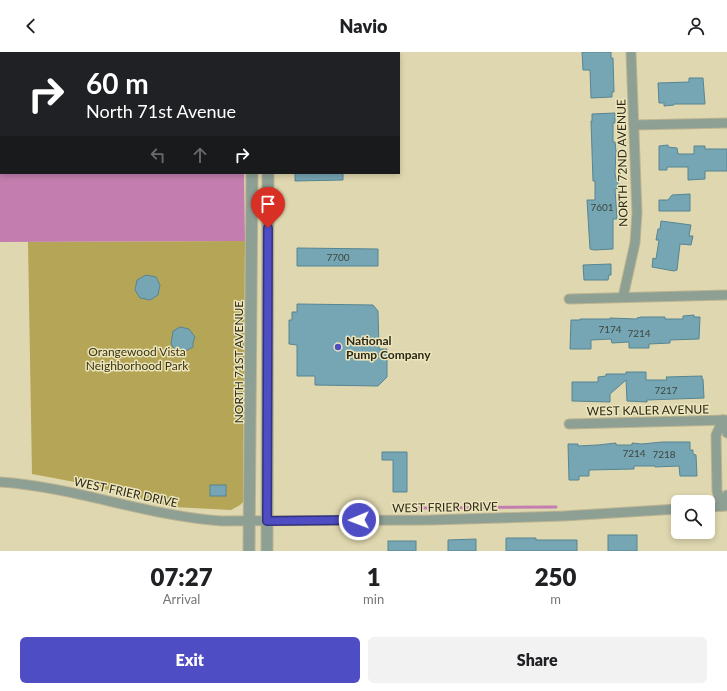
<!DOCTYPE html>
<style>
:root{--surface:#fff;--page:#f2f2f2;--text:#202124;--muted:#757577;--accent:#4f4dc4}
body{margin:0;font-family:Lato,sans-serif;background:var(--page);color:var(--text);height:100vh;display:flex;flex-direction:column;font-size:15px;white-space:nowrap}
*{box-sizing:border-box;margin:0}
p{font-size:13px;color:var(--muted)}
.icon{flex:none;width:22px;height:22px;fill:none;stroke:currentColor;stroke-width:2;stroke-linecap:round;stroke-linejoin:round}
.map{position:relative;height:499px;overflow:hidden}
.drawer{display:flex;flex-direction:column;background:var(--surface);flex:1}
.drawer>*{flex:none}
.guide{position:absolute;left:0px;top:0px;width:400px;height:122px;box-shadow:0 2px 6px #0003;background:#202124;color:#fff;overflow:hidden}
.fabs{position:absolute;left:671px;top:443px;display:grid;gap:8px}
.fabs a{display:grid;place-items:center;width:44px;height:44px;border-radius:6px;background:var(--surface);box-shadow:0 2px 6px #0003;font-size:20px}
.pin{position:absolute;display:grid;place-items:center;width:34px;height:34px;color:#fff;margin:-41px -17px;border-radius:50% 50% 50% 0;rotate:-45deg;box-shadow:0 0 4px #0007}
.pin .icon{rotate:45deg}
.me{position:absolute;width:44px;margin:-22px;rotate:269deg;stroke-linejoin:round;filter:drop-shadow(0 0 3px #0008)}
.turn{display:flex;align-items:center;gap:14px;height:84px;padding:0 20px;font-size:18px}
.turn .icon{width:52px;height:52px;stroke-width:2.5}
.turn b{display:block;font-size:28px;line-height:34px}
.lanes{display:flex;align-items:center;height:38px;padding:0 20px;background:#0003;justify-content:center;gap:20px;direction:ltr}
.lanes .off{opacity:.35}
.eta{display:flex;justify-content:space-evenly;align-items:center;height:68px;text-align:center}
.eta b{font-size:24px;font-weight:800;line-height:28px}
.button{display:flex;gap:8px;margin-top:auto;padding:8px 20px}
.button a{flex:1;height:46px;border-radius:6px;background:var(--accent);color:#fff;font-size:16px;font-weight:800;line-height:46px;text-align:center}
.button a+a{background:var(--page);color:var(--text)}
header{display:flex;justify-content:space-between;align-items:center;height:52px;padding:0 20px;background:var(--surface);font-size:18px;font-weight:800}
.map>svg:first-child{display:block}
</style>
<header><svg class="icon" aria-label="back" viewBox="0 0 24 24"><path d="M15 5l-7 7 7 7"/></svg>Navio<svg class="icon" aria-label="person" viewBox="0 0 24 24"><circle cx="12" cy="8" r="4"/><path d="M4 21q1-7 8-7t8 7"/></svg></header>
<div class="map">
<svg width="727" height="499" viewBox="0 0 727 499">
<rect width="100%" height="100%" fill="#dfd7af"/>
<!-- green -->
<polygon fill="#b5a556" points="245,189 243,444 243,450 240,453 231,458 174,455 133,445 91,433 32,422 28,190"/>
<!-- water -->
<polygon fill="#c37eaf" points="0,0 245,0 1,1 1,121 244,121 245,189 0,190"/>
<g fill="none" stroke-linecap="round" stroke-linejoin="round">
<!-- stream -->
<polyline stroke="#c37eaf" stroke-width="3" points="419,456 556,455"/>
</g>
<!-- building -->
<g fill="#76a5b3" stroke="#578592">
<polygon points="582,0 611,0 611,6 613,6 614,40 612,40 612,45 591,46 590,18 583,18"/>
<polygon points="689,26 703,26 705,52 674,52 674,53 664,54 664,51 659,51 658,31 689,30"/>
<polygon points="615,61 615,71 613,71 613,90 615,90 616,99 615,121 616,127 618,126 618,136 615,137 617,167 613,167 613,197 594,198 590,197 587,148 595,148 595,129 593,129 591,69 592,69 592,62"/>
<polygon points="668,93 668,95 677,96 678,102 694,102 694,94 705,94 705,97 727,97 727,119 705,119 705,127 688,128 688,115 667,115 667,118 659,118 659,94"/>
<polygon points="295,121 343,121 343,128 295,129"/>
<polygon points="690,142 690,159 659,159 659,148 668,148 672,143"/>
<polygon points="661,169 691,173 689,184 693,184 691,193 680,192 677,218 674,219 652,215 653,206 656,207 659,188 656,188 658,177 660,177"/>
<polygon points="297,196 378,197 378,214 297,214"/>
<polygon points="611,212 611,223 609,223 608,228 584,228 583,213"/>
<polygon points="146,223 156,225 160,233 158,243 150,248 140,246 135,238 137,228"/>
<polygon points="297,252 373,253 378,259 379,297 387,297 387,325 378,334 315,333 315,324 297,324 297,293 289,292 289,268 292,268 292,260 297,260"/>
<polygon points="694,263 694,265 700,265 699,287 670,288 670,291 649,292 649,296 629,296 629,290 612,291 611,287 591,288 591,297 570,297 571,268 580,268 580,267 610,267 610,266 637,267 637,266 641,265 665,265 665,267 683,267 683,264"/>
<polygon points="180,275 189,277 195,285 193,290 193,295 184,300 175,298 171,292 173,279"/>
<polygon points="626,320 646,320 646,328 667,328 666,325 702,324 702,327 703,327 704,346 647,348 647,350 627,349 626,328 610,342 610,350 572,349 572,330 598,330 598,325 606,324 606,322 626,322"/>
<polygon points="662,390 690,390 690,398 693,398 693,402 696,403 697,424 680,424 679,414 655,415 655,414 634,414 634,417 589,418 589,424 579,424 579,428 569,428 568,392 578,392 578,394 598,393 616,391 616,393 632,393 632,391 642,392"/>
<polygon points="382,400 407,400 407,440 393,440 393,408 382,408"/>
<rect x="210" y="433" width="16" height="11"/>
<rect x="608" y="483" width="29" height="16"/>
<polygon points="506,486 536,486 536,488 577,488 577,499 506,499"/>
<polygon points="476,487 476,499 448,499 448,488"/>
<rect x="388" y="489" width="28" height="10"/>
</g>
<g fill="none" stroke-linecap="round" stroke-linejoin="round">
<defs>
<g id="minor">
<polyline points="634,73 727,71"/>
<polyline points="623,245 635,191 637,161 631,0"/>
<polyline points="569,247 727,243"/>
<polyline points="723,368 727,381"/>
<polyline points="569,372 727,368"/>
<path d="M0,430C75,435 146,464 222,469L431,468L564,464L678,457"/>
<polyline points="722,454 717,439 716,383 723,368"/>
<polyline points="722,454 727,443"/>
<polyline points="708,455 727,454"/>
</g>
<g id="tertiary">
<polyline points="269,0 269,1"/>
<polyline points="253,1 253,0"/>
<polyline points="249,499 252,121"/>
<polyline points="267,499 268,121"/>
</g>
</defs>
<!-- minor casing -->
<use href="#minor" stroke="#bbb491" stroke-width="11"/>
<!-- tertiary casing -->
<use href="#tertiary" stroke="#bbb491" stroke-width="13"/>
<!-- minor -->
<use href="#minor" stroke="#8e9f94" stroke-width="9"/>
<!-- tertiary -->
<use href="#tertiary" stroke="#8e9f94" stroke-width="11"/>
</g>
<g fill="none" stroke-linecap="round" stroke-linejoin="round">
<defs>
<polyline id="route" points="268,176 267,469 359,468"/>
</defs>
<!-- route casing -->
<use href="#route" stroke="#33327f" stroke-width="10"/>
<!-- route -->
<use href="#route" stroke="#4f4dc4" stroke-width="7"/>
</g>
<!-- markers -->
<circle fill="#4f4dc4" stroke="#ece5bc" stroke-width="1.5" cx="338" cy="295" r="4"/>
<g text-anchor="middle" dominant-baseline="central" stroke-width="3" stroke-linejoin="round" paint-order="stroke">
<!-- number labels -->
<g font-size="10" fill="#3e4840">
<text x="602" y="155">7601</text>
<text x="338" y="205">7700</text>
<text x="610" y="277">7174</text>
<text x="639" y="281">7214</text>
<text x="666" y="338">7217</text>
<text x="634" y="401">7214</text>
<text x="664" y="402">7218</text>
</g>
<!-- street labels -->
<g font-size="12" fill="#2c2919" stroke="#ece5bc">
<text transform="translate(622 111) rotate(-91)">NORTH 72ND AVENUE</text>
<text transform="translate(238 310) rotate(-90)">NORTH 71ST AVENUE</text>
<text transform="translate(648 358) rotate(-1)">WEST KALER AVENUE</text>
<text transform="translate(126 440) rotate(12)">WEST FRIER DRIVE</text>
<text transform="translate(445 455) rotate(-1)">WEST FRIER DRIVE</text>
</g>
<!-- poi labels -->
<g font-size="12" font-weight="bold" fill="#2c2919" stroke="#ece5bc" text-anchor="start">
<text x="346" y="288">National<tspan x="346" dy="14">Pump Company</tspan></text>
</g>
<!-- park labels -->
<g font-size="12" fill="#3b340f" stroke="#ece5bc">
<text x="137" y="299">Orangewood Vista<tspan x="137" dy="14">Neighborhood Park</tspan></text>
</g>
</g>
</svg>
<div class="fabs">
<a><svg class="icon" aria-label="search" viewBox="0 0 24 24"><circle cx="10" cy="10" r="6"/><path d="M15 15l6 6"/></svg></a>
</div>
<div class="pin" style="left:268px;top:176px;background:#d93025"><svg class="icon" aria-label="arrive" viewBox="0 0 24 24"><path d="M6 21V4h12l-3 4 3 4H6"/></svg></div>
<svg class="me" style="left:359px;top:468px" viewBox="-20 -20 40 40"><circle r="17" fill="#4f4dc4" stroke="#fff" stroke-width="3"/><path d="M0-11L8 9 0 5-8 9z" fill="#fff"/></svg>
<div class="guide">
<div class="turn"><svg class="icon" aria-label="right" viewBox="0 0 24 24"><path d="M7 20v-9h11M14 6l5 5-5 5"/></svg><div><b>60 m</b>North 71st Avenue</div></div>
<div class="lanes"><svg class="icon off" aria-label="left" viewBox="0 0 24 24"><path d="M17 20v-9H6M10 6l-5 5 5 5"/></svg><svg class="icon off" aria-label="ahead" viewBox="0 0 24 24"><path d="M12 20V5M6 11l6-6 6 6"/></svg><svg class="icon" aria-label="right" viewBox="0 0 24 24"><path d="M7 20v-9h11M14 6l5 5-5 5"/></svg></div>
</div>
</div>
<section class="drawer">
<div class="eta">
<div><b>07:27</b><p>Arrival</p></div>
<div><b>1</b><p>min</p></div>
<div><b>250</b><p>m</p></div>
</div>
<div class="button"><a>Exit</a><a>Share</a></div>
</section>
